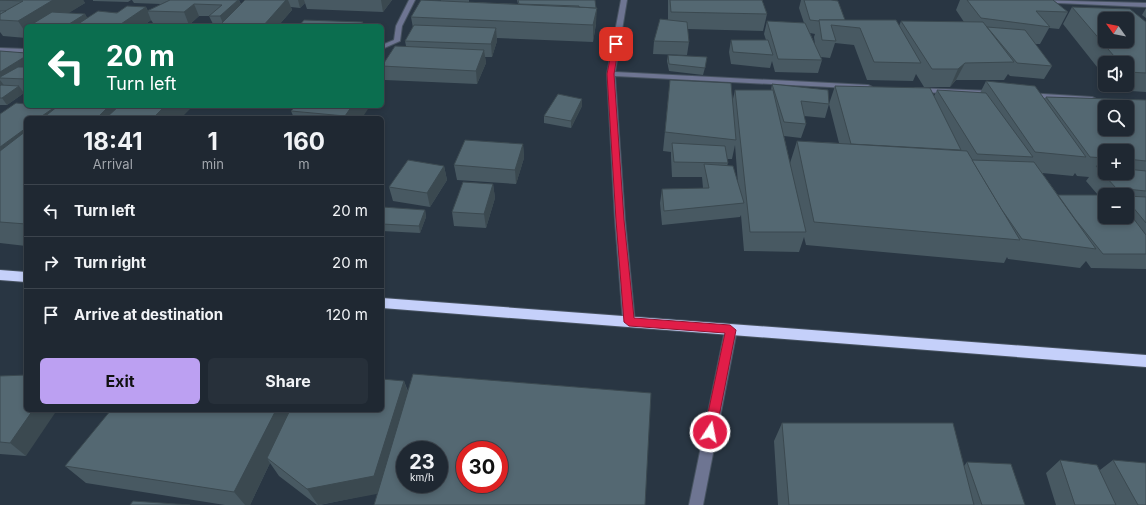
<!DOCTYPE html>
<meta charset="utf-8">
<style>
:root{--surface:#1f2832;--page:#27303a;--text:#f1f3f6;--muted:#a1a6ac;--line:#3c444d;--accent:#bca0f2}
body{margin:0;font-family:Inter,sans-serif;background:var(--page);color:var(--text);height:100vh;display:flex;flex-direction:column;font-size:15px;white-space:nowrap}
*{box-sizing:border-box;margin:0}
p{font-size:13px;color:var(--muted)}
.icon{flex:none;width:22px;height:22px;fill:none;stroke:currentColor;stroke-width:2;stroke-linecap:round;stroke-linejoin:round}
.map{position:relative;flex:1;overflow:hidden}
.details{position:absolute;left:24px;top:116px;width:360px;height:296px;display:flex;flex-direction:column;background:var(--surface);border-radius:6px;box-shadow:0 2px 6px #0003,0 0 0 1px var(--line)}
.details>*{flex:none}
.hud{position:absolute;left:24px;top:24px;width:360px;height:84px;border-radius:6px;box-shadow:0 2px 6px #0003,0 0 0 1px var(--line);background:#0b6e4f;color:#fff;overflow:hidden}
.needle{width:26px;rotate:303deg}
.controls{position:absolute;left:1098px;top:12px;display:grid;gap:8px}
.controls a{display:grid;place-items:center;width:36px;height:36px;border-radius:6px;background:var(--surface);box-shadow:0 2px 6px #0003,0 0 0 1px var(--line);font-size:20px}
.speed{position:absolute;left:396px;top:441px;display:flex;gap:8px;font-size:20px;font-weight:700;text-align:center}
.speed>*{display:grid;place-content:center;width:52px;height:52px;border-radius:50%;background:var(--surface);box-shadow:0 2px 6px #0003,0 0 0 1px var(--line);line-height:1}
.speed small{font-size:10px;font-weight:400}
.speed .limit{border:6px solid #d22;background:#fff;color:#111}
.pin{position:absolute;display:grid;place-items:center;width:34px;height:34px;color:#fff;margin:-17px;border-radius:8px;box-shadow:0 2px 6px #0006}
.me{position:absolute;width:44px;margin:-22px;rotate:11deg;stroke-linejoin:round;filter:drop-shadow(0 0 3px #0008)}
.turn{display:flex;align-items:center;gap:14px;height:84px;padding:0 16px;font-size:18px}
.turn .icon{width:52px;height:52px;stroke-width:2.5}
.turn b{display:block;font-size:28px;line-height:34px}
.eta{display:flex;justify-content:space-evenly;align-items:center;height:68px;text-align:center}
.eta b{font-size:24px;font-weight:700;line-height:28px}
.action{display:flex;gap:8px;margin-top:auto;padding:8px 16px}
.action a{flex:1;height:46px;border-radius:6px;background:var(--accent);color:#111;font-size:16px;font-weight:700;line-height:46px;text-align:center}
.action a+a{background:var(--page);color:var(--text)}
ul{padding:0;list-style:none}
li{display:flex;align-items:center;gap:12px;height:52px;padding:0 16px;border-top:1px solid var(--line)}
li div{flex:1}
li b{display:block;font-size:15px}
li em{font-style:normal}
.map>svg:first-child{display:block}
</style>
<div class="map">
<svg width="1146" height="505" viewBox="0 0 1146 505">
<rect width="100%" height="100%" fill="#293643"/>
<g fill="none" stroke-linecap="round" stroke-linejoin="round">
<defs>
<g id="minor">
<polygon points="409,0 415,0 402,26 400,41 382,49 382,45 394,40 396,26"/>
<polygon points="621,0 627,0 615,72 868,85 872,87 868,89 615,76 625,220 635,322 633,325 629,326 625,325 623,322 615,220 607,74"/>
<polygon points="1033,0 1146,3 1146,7 1036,2"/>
<polygon points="0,48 26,49 26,53 0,52"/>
<polygon points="915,88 992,91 996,93 992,95 918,92 915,92"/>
<polygon points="1027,93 1092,97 1096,99 1092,101 1030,97 1026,95"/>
<polygon points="731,326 735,327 737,330 703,505 689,505 725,330 727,327"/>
</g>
<g id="highway">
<polygon points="0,270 26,272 26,282 0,280"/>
<polygon points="382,298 1146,355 1146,367 382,308"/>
</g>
</defs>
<!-- minor casing -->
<use href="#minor" stroke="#475360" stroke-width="2"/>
<!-- highway casing -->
<use href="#highway" stroke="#475360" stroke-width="2"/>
<!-- minor -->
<use href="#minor" fill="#6e7592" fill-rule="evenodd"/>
<!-- highway -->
<use href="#highway" fill="#c5d0fa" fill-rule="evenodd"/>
</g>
<!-- wall -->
<g fill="#485962" fill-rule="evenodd">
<polygon points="0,0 83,0 85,3 68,13 85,14 87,18 146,7 148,11 161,4 134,3 132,0 239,0 241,4 245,0 392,0 383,12 307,9 305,3 300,8 291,7 292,10 278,26 214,26 209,16 199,16 189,25 153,23 151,20 143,26 26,26 26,38 3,36 0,32"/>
<polygon points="93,0 131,0 128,2 93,1"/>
<polygon points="441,0 469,0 469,2 518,4 517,0 595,0 596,24 593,42 497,38 497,41 492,57 485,57 486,63 477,84 385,80 382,66 406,46 405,41 413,28 411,17 441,1"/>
<polygon points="668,0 762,0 767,14 763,31 687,29 689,42 687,55 653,54 654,41 668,20"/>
<path d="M801,0H831L845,20L899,26L901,21L964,22L956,10L960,0H1053L1068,12L1059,29L1049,28L1040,44H1035L1052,66L1044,79L1010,76L1008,74L1004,80H956L950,87H924L916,74L913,81L867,80L854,45L835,43L830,58L821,57L822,60L818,73L775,72L772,61L770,68L731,64L729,52L731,40H766L764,34L767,21L804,23L799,8ZM810,33L815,34L814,37L815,45Z"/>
<polygon points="1072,7 1146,22 1146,92 1115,90 1112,85 1127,85 1127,63 1105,63 1105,77 1063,24"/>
<polygon points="1146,8 1146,18 1142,15"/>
<polygon points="0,51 26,53 26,92 23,92 24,93 7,105 0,105"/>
<polygon points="668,55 706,64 703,75 669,71 667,61"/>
<path d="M670,80L732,103L735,90H771L772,84L829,104L835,86L934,96L937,90L980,93L986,81L1044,99L1046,97L1146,100V269L1091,268L1086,261L1080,268L1008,259L1007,257L1004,263L806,245L804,237L799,252L744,251L741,215L740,217L662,225L660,203L662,189L703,188L702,177H672L671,157V152L663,151ZM829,104L839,143L797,141L790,163L793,177L784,136L801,138L806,124L804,116L825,118ZM735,145L738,184L727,166L728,163L727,159H732ZM1105,151H1127V173H1105ZM1042,173L1073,176L1075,173L1077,176L1089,177L1086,181L1098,195H1058ZM1105,195H1127V217Z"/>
<polygon points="23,104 193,106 26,118 26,246 0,243 0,114"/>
<polygon points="296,106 362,118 294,118 291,111"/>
<polygon points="582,106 571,128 544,123 544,116"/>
<polygon points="523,144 524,158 516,184 457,180 454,165"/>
<polygon points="444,166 447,180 430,207 393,201 389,187"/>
<polygon points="493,184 495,198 486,228 454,226 452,212"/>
<polygon points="382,207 425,210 426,217 420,233 382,231"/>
<polygon points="0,376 26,456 0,454"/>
<polygon points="404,381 408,391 377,493 320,505 317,505 279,476 270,463 250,505 225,505 86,483 65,466 382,410"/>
<polygon points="782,423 964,466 967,462 1025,505 778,505 774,441"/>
<polygon points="1060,460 1100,470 1113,460 1146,505 1056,505 1046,473"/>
</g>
<!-- shaded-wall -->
<g fill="#3b4950">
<polygon points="53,0 83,0 85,3 48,26 26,26 26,33 18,21"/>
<polygon points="238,0 239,0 243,11 224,26 220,16"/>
<polygon points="286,0 288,0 292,10 278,26 263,26"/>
<polygon points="298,0 304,0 305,3 300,8"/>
<polygon points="381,0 392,0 383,12"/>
<polygon points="194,4 199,16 189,25 184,12"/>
<polygon points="146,7 151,20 143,26 118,26"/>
<polygon points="597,8 596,24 593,42 593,25"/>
<polygon points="85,14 92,26 66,26"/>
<polygon points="363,22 364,26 358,26"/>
<polygon points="496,28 497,41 492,57 491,44"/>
<polygon points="484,50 486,63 477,84 476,71"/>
<polygon points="26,56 26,74 0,78 0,72"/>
<polygon points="965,63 956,80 950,87 958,69"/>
<polygon points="382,79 384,86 382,88"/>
<polygon points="0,80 6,88 0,91"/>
<polygon points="19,86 24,93 7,105 2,98"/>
<polygon points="582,99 582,106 571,128 571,121"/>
<polygon points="109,106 137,106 132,118 97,118"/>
<polygon points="165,106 193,106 181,118 153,118"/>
<polygon points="352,106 370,106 362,118 346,118 345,116"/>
<polygon points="55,107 62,118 39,118"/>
<polygon points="26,128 26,157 0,177 0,147"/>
<polygon points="523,144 524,158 516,184 515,170"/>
<polygon points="444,166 447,180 430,207 427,193"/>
<polygon points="493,184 495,198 486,228 484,214"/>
<polygon points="425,210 426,217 420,233 419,226"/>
<polygon points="404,381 410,399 382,493 318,505 307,489"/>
<polygon points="33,410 57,410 26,456 10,443"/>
<polygon points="276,410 297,410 267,458 270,463 250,505 245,505 234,492"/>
</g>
<!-- building -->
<g fill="#546872" stroke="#3b4950" fill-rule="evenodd">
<polygon points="0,0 53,0 18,21 0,20 0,14 23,1"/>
<polygon points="170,0 238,0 220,16 209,16 222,5 194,4 184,12 147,11"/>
<polygon points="245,0 286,0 263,26 219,26"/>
<polygon points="421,0 597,8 593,25 411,17"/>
<polygon points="518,0 595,0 596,8 579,7 579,6 519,4"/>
<polygon points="670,0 762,0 767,14 671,12"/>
<polygon points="804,0 831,0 838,1 845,20 819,20 819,21 810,20"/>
<polygon points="967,0 1053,0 1068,12 1036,11 1050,27 981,18"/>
<polygon points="127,6 146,7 118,26 75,26 98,11 117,13"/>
<path d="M1072,7L1130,9L1146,22V73L1128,72L1127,71V63H1120ZM1105,19H1127V41H1105Z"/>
<polygon points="0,11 6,11 0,14"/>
<polygon points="52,12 85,14 66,26 29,26"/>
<polygon points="660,19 687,22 689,42 654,41"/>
<polygon points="304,20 363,22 358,26 299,26"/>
<polygon points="819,20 896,20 921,63 874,62 860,28 831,25 836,41 822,40"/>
<polygon points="767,21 805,23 822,60 778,59"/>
<polygon points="901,21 983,22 1014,62 965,63 958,69 932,69"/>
<polygon points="414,25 496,28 491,44 405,41"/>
<polygon points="987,27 1025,30 1052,66 1017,63"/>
<polygon points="731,40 768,40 773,55 733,52"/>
<polygon points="395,46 484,50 476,71 382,66"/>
<polygon points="0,51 26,53 26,56 0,72"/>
<polygon points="668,55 707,57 705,68 669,64"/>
<polygon points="18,67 26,67 26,79 0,78 0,77"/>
<polygon points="670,80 731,83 736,140 665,132"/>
<polygon points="986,81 1035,86 1086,157 1035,152"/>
<polygon points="772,84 828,90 829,104 801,101 806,124 784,122"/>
<polygon points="1,85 19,86 2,98 0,98 0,86"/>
<polygon points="835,86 930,88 961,150 851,144"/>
<polygon points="735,90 773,90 806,232 750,232"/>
<polygon points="937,90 986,93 1033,157 977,154"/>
<polygon points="558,94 582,99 571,121 544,116"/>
<path d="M1046,97L1146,100V161L1127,159V151H1105V158L1090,157ZM1105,107H1127V129H1105Z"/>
<polygon points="16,103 26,104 26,106 45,106 55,107 39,118 26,118 26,128 0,147 0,114"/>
<polygon points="45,106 58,106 56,108 55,107"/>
<polygon points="58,106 109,106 97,118 43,118"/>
<polygon points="119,106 165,106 153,118 106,118"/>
<polygon points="296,106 352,106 345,116 291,111"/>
<polygon points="26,131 26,224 0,222 0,151"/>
<polygon points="465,140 523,144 515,170 454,165"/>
<polygon points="797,141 967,151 1020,240 814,222"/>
<polygon points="672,143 725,146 728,163 674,162"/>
<polygon points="408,160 444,166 427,193 389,187"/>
<polygon points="972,160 1034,162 1096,249 1022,239 1002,210"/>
<polygon points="704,164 733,166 744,203 664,211 662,189 709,188"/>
<polygon points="1096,166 1105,167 1105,173 1127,173 1127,169 1146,171 1146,191 1116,188"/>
<polygon points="463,182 493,184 484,214 452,212"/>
<polygon points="1058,195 1115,195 1105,195 1105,217 1127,217 1127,210 1146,235 1146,254 1103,254 1075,219"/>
<polygon points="1127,196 1146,197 1146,223 1127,200"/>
<polygon points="382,207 425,210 419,226 382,224"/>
<path d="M413,374L651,393L645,505H374ZM405,450H439V484H405ZM465,450H499V484H465Z"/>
<polygon points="26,375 26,410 33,410 10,443 0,442 0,376"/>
<polygon points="382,379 404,381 374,476 307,489 267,458 290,410 382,410"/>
<polygon points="111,410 276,410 234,492 65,466"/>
<polygon points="782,423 953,423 974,505 789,505"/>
<polygon points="1060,460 1097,465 1116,505 1075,505"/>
<polygon points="1113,460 1146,463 1146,505 1138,505"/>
<polygon points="967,462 1011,464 1025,505 982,505"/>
<polygon points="133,501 190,505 130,505"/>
</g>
<!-- route -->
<polygon fill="#e11d48" stroke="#92132f" points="616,42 619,44 614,74 624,220 634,318 730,325 736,330 716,432 714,436 710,437 706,436 704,432 725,333 629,326 624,322 616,220 607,74 613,44"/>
</svg>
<div class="controls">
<a><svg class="needle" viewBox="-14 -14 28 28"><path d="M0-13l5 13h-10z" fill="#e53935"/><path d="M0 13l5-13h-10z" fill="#a1a6ac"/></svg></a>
<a><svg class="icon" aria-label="sound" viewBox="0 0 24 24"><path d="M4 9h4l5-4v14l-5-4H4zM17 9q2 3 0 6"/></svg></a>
<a><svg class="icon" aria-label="search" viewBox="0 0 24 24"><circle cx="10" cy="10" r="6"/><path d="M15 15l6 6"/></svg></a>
<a>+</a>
<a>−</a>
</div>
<div class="speed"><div>23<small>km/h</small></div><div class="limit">30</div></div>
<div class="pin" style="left:616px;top:44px;background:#d93025"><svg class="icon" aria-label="arrive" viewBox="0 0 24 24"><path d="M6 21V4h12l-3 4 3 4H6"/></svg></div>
<svg class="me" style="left:710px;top:432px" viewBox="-20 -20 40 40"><circle r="17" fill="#e11d48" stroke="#fff" stroke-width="3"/><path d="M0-11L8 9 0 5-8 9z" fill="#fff"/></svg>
<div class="hud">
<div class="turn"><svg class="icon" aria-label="left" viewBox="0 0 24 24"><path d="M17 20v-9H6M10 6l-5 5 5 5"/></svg><div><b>20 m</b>Turn left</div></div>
</div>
<section class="details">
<div class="eta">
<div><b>18:41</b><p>Arrival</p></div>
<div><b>1</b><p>min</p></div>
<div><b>160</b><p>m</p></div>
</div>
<ul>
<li><svg class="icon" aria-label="left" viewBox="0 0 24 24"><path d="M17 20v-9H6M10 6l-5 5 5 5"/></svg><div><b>Turn left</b></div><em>20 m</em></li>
<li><svg class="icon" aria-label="right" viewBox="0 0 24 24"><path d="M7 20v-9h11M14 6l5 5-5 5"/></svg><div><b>Turn right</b></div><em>20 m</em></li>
<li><svg class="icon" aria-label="arrive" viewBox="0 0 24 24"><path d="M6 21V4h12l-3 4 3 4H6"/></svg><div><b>Arrive at destination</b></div><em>120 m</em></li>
</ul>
<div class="action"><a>Exit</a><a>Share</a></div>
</section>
</div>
